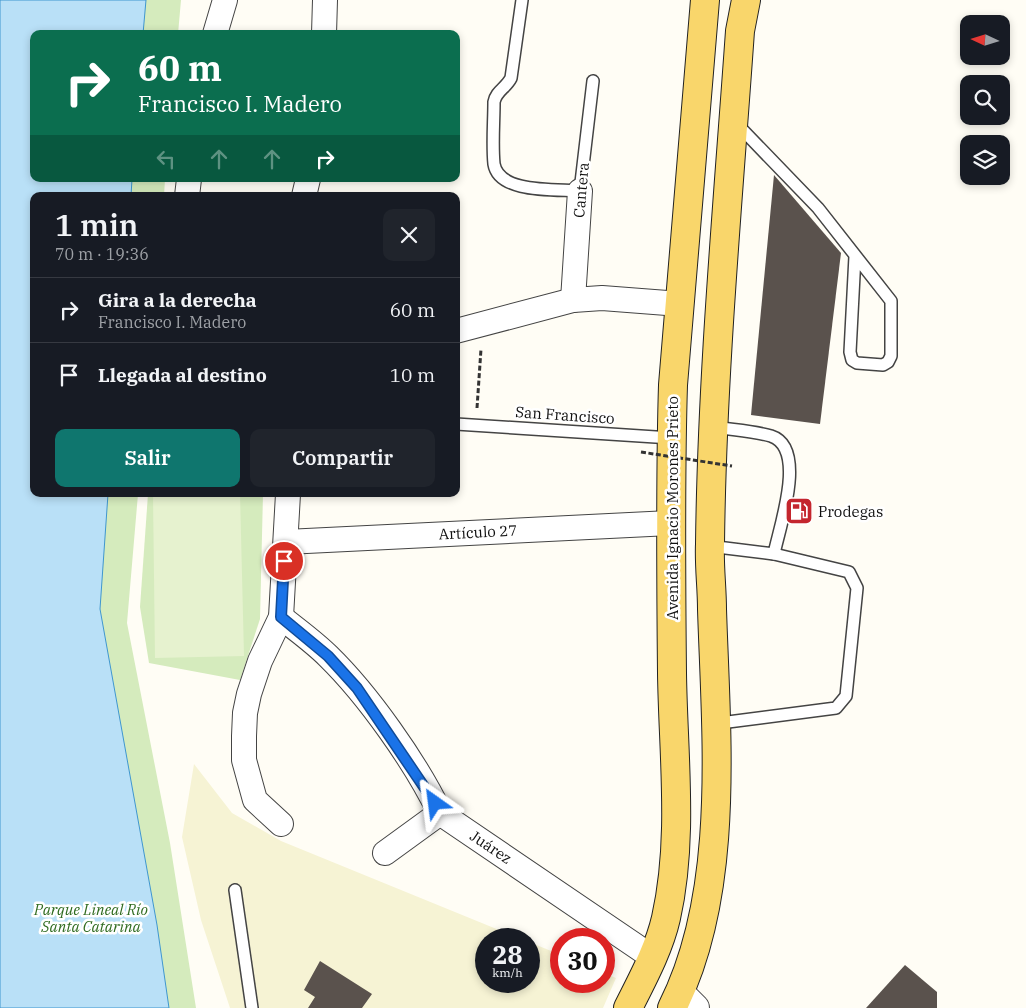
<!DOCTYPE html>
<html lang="es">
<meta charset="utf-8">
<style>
:root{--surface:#171b24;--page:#20242c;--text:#f1f3f6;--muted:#9ea1a6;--line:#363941;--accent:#0f766e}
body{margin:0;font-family:"IBM Plex Serif",serif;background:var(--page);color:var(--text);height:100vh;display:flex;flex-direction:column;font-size:19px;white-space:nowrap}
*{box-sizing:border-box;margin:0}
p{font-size:16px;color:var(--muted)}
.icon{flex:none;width:28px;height:28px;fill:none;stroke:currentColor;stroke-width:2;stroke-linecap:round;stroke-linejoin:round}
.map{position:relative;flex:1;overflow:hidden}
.panel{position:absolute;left:30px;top:192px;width:430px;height:305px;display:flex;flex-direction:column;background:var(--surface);border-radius:10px;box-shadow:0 2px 8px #0003}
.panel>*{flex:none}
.hud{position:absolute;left:30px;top:30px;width:430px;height:152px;border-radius:10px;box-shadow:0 2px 8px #0003;background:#0b6e4f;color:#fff;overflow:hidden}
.needle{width:32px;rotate:274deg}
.fabs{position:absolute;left:960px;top:15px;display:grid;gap:10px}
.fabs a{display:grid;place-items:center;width:50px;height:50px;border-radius:10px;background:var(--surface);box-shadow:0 2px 8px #0003;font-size:25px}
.speed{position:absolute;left:475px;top:928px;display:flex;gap:10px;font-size:25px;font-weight:700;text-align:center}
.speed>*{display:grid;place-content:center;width:65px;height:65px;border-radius:50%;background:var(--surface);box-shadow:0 2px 8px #0003;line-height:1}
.speed small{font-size:12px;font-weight:400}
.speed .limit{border:8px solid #d22;background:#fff;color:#111}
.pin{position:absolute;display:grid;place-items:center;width:42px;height:42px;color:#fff;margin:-21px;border:2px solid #fff;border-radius:50%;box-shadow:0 1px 5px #0007}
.me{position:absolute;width:55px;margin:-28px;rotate:329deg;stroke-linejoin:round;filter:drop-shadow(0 0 4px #0008)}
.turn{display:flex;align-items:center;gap:18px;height:105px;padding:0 25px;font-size:22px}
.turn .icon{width:65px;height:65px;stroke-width:2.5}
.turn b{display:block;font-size:35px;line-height:42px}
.lanes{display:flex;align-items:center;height:48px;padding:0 25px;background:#0003;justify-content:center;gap:25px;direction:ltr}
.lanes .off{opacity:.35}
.round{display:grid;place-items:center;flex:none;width:52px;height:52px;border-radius:10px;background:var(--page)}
.head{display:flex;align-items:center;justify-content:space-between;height:85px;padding:0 25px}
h1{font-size:30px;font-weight:600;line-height:38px}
.button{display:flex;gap:10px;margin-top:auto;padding:10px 25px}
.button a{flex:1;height:58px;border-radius:10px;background:var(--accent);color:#fff;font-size:20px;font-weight:600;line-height:58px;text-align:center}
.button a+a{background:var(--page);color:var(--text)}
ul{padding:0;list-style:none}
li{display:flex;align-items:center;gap:15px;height:65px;padding:0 25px;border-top:1px solid var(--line)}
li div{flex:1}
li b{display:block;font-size:19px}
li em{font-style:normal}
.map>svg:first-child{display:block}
</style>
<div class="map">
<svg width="1026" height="1008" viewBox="0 0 1026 1008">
<rect width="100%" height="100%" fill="#fffdf5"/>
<!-- farmland -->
<polygon fill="#f6f3d4" points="194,764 232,813 281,841 521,939 486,939 486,981 529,981 529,942 561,955 561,981 604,981 604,973 616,978 603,1008 230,1008 201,920 182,837"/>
<!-- green -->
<g fill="#d5ebbd">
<polygon points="0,0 181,0 178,34 34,34 34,179 165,179 164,196 34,196 34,494 138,494 127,623 170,843 196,1008 0,1008"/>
<polygon points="148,494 263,494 260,619 240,680 149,663 140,607"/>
</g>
<!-- pitch -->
<polygon fill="#e6f2cf" points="153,494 240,494 244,656 155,658"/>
<!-- water -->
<polygon fill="#b9e0f7" stroke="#3f96cf" points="0,0 146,0 143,34 34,34 34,179 132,179 131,196 34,196 34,494 108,494 100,609 157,925 169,1008 0,1008"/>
<!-- building -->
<g fill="#5a524d">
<polygon points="774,175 841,253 820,424 751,415"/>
<polygon points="320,961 372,994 362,1008 308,1008 315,997 304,990"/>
<polygon points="905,965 937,992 937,1008 866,1008"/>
</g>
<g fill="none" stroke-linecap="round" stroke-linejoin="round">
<defs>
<g id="service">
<path d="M522,0L511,78C506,88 496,91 494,102C494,122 492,144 494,164C499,194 557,189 580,191L593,81"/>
<polyline points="735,122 818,208 891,301 891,356 888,362 883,365 857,363 852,360 850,352 855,256"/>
<polyline points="456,424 671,438"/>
<path d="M709,546L774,554C779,528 808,448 771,436C754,431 733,430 714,427"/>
<polyline points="728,722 836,708 846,696 857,588 849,572 774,554"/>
<polyline points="235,890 252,1008"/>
</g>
<g id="minor">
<polyline points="215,34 225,0"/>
<polyline points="324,34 325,0"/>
<polyline points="187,196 189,179"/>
<polyline points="304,196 308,179"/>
<polyline points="573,300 580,191"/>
<polyline points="456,331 573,300 602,298 680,304"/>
<polyline points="286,542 670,523"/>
<path d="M281,617C297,630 314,642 328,656C368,695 416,763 440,813L652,957"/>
<polyline points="281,824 255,800 244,760 244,736 245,713 249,694 260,661 281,617 288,494"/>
<polyline points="385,853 440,813"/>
</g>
<polyline id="tertiary" points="680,993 695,1008"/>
<g id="primary">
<path d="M628,1008C642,980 659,949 666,918C684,838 673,753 672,673C671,577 670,481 673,385L705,0"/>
<path d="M672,1008C731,892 716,736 712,609C712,587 709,566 710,544C712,373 728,202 740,31L746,0"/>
</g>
</defs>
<!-- service casing -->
<use href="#service" stroke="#444" stroke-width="14"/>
<!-- minor casing -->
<use href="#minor" stroke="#444" stroke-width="26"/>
<!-- tertiary casing -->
<use href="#tertiary" stroke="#444" stroke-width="30"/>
<!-- primary casing -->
<use href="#primary" stroke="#222" stroke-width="30"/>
<!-- path -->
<polyline stroke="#333" stroke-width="3" stroke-dasharray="5 2.5" stroke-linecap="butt" points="477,408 481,349"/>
<!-- service -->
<use href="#service" stroke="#fff" stroke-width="11"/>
<!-- minor -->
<use href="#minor" stroke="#fff" stroke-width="24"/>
<!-- tertiary -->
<use href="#tertiary" stroke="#fff" stroke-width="28"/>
<!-- primary -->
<use href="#primary" stroke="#f9d66b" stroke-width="28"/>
<!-- path-bridge -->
<polyline stroke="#333" stroke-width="3" stroke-dasharray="5 2.5" stroke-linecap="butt" points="641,452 732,466"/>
</g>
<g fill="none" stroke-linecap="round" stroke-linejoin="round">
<defs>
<polyline id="route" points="284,561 281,617 328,656 357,688 435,803"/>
</defs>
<!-- route casing -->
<use href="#route" stroke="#114b97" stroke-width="12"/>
<!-- route -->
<use href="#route" stroke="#1a73e8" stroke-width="9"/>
</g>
<!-- icons -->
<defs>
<symbol id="fuel-square" viewBox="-11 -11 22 22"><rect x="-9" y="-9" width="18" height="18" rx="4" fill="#c4262e" stroke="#fff"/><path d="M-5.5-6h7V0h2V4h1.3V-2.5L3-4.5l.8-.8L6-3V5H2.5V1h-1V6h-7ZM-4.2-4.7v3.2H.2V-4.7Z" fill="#fff"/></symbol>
</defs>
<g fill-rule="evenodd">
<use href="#fuel-square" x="783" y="495" width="32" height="32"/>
</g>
<g text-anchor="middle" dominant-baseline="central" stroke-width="5" stroke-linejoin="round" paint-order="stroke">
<!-- street labels -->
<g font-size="15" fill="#111" stroke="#fff">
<text transform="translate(581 190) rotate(-85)">Cantera</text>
<text transform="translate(565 415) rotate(4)">San Francisco</text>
<text transform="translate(672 508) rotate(-90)">Avenida Ignacio Morones Prieto</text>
<text transform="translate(478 532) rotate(-3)">Artículo 27</text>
<text transform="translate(491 847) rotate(34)">Juárez</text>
</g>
<!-- poi labels -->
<g font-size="15" fill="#111" stroke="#fff" text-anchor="start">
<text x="818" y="511">Prodegas</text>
</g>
<!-- park labels -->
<g font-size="15" font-style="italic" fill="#2f6b1f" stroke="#fff">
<text x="91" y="909">Parque Lineal Río<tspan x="91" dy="17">Santa Catarina</tspan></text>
</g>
</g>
</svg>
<div class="fabs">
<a><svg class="needle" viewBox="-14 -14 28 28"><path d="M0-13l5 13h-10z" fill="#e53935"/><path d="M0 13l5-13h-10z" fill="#9ea1a6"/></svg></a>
<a><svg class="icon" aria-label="search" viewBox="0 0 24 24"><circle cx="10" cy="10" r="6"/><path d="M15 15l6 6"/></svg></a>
<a><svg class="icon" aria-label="layers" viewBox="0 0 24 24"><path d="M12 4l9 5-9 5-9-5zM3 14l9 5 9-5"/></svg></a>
</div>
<div class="speed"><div>28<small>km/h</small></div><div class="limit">30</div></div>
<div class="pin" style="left:284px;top:561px;background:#d93025"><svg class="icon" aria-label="arrive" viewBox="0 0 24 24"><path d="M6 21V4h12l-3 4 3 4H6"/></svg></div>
<svg class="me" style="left:435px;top:803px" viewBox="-20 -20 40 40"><path d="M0-17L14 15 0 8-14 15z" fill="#1a73e8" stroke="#fff" stroke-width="4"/></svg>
<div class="hud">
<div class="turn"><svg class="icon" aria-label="right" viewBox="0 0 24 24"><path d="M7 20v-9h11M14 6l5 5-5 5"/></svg><div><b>60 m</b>Francisco I. Madero</div></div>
<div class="lanes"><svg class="icon off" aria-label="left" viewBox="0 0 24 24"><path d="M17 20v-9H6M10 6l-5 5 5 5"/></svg><svg class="icon off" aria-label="ahead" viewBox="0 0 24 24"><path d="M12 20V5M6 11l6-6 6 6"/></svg><svg class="icon off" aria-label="ahead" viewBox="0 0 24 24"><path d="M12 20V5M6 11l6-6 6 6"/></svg><svg class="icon" aria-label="right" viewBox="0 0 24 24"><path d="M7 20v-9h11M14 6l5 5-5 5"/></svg></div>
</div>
<section class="panel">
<div class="head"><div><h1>1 min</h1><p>70 m · 19:36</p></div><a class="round"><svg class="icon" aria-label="close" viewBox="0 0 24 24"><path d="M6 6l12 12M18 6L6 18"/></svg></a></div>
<ul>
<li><svg class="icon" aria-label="right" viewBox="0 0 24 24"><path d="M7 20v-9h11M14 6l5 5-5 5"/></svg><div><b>Gira a la derecha</b><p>Francisco I. Madero</p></div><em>60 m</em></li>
<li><svg class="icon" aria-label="arrive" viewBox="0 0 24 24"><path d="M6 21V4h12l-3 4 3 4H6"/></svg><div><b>Llegada al destino</b></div><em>10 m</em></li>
</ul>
<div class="button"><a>Salir</a><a>Compartir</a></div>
</section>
</div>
